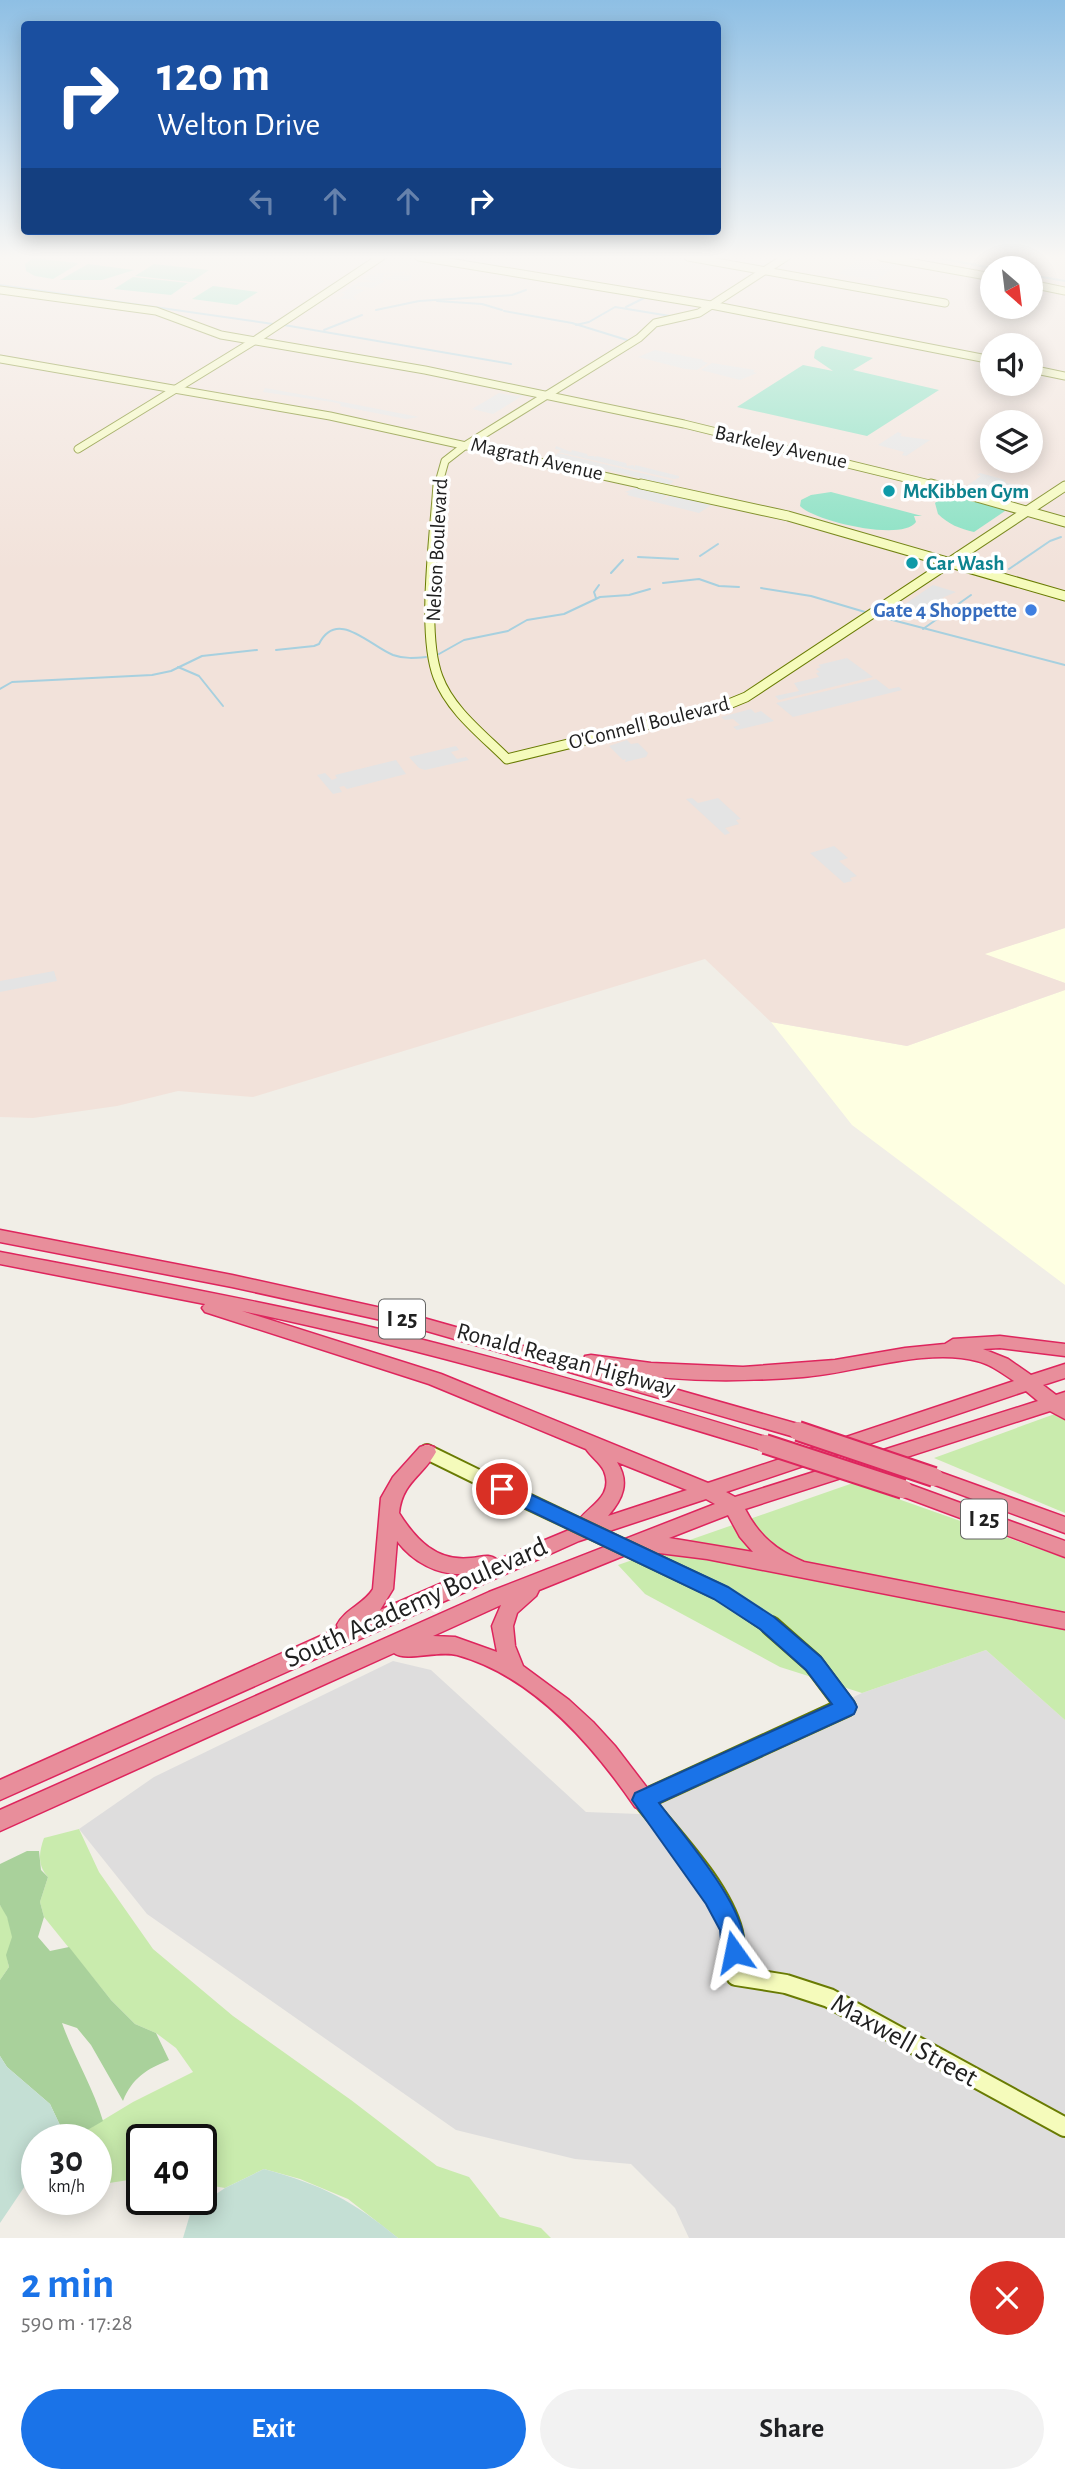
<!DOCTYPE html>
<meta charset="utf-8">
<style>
:root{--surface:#fff;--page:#f2f2f2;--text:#202124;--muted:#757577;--accent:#1a73e8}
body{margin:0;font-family:"Alegreya Sans",sans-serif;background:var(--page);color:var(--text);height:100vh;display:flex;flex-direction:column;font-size:26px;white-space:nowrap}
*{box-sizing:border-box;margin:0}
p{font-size:23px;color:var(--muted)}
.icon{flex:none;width:38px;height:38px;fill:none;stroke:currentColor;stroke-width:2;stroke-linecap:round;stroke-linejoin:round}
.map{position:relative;height:2238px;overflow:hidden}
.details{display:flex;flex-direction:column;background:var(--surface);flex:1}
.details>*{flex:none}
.top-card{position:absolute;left:21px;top:21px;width:700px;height:214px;border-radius:7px;box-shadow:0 4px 18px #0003;background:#1a4fa0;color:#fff;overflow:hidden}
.needle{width:46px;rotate:152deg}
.fabs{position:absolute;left:980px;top:256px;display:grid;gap:14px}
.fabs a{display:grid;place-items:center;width:63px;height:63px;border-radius:50%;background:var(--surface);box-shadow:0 4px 18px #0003;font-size:35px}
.speed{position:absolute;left:21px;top:2124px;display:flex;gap:14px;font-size:35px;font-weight:700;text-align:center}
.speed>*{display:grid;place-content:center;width:91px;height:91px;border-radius:50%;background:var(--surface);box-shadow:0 4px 18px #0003;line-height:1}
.speed small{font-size:18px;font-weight:400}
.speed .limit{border:4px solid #111;border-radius:10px;background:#fff;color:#111}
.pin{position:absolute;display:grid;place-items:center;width:60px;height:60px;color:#fff;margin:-30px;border:4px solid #fff;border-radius:50%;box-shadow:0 2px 7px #0007}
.me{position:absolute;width:77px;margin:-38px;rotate:348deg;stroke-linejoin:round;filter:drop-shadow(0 0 5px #0008)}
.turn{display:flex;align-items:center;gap:24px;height:147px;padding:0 21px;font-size:32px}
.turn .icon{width:91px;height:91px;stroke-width:2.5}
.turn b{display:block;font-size:49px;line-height:60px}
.lanes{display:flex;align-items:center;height:66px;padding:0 21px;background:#0003;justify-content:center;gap:35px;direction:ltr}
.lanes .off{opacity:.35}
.round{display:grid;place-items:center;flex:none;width:74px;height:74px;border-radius:37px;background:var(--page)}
.head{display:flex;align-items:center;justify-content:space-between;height:119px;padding:0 21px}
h1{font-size:42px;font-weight:700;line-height:52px;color:var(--accent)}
.action{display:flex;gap:14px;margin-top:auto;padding:14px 21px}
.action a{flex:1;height:80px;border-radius:42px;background:var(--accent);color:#fff;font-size:28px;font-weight:700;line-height:80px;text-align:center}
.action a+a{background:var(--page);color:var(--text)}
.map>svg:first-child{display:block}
</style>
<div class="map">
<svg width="1065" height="2238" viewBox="0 0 1065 2238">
<rect width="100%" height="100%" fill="#f1eee7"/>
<!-- residential -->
<polygon fill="#dedddd" points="986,1650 1065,1720 1065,2238 689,2238 675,2208 631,2164 575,2159 456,2130 147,1914 79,1829 154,1777 393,1661 431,1670 586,1812 639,1814 748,1747 862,1693"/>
<!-- education -->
<g fill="#feffe2">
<polygon points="1065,928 1065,983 983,954"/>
<polygon points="1065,990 1065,1285 852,1125 771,1022 907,1046"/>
</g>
<!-- military -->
<path fill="#f2e2da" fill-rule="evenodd" d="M0,257H1065V928L985,954L1065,983V990L907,1046L771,1022L705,959L253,1097L178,1091L117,1106L33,1118L0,1117ZM992,268H1031V306H992ZM992,345H1031V383H992ZM992,422H1031V460H992Z"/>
<!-- grass -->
<g fill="#c9ebad">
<polygon points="1065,1411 1065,1513 934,1458 1052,1415"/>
<polygon points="853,1483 1065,1558 1065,1720 986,1650 862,1693 780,1667 645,1594 618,1565"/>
<path d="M79,1829L99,1872L153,1949L233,2016L351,2100L437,2166L469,2177L500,2217L541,2228L551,2238H398L348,2199L300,2179L264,2169L225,2188L201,2184V2140H142V2178L96,2185V2140H70L133,2102L193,2072L176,2048L156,2033L135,2024L111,2000L44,1917L40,1902L48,1877C37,1865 39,1852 44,1838Z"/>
<path d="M0,1905C6,1912 13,1928 12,1938C11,1952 5,1951 9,1967L0,1980Z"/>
</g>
<!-- forest -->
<path fill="#a9d19b" d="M27,1851H39L41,1870L48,1877L40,1902L44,1917L38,1937L50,1951L69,1947L111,2000L135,2024L156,2033L169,2060C147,2069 132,2078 123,2101L91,2045L77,2028L62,2023C74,2057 93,2087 103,2121L70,2140H67L50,2104L7,2067L0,2056V1980L9,1967L6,1955L12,1937L7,1917L0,1905V1864Z"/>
<!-- wetland -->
<g fill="#c4dfd4">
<polygon points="0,2056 7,2067 50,2104 67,2140 37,2140 37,2176 29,2180 0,2223"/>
<path d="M264,2169C322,2185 352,2200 398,2238H183L191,2211L225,2188Z"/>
</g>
<!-- pitch -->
<g fill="#84e0c1">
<polygon points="33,258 77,263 78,264 53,279 35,276 26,271 25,264"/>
<polygon points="88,264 134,270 102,280 60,280"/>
<polygon points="154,264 209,270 191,282 135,276"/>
<polygon points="133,277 188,283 171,295 114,289"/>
<polygon points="213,286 258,292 237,305 192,299"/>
<polygon points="822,346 873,358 853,370 939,390 867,436 737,407 803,365 833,371 814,358 815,351"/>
<path d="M831,492L922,516H914L916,522C902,542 814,521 800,506L801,500L811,495Z"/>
<path d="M945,494L1003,509L1005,511L974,532C960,529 948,524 938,514L935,503Z"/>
</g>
<!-- parking -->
<g fill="#e4e4e4">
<polygon points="853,258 892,265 898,265 883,276 874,274 879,277 876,280 833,273 839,273 858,260 850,260"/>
<polygon points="410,272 396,275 412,275 408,281 385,279 395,274 381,275 385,276 381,280 385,281 373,288 357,286 355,289 364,290 353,297 357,299 355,300 334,298 342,297 345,294 341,293 359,282 377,282 363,279 371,274 378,277 375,273"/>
<polygon points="655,350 704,360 702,361 708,363 697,370 685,369 638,357"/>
<polygon points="712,363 755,370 753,372 757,373 740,380 701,370"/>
<polygon points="265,388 332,400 419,417 406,419 340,406 341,404 332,402 263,392"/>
<polygon points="499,393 516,396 525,394 493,414 472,409"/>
<polygon points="898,432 902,434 900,436 930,440 906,456 902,455 904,452 878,445"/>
<polygon points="556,446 571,452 572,450 587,454 588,456 594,456 595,458 596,456 626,463 627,466 633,465 635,468 635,465 679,476 679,478 674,479 558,452 562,450 555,449"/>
<polygon points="558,453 674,481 669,485 553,457"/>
<polygon points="980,473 1006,480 1004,482 1027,488 1010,499 965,487 981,476 977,475"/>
<polygon points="638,487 668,494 660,501 672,495 711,505 699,513 627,495 629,493 625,492"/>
<polygon points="933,585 956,592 942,598 945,600 939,604 930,602 914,613 899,608"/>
<polygon points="847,658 873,677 779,700 775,696 799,691 794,683 819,677 816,673 820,672 816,669 821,667 818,665"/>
<polygon points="876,679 889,689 899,687 902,690 793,717 776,703"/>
<polygon points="751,709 755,713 761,711 774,721 737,730 733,727 740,725 733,719 725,720 721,717"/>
<polygon points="627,740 631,744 638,743 648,753 646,757 625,762 626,759 623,760 609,746"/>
<polygon points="456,746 459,750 451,752 457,759 466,757 469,760 425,770 419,768 409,757"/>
<polygon points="396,760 406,774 347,789 344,786 339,787 342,792 333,794 317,775 325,773 332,780 337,778 335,775"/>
<polygon points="692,798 698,803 718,798 741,819 736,820 739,824 725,828 730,833 725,835 686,799"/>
<polygon points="834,846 848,858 839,861 857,876 850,878 852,881 844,883 810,853"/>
<polygon points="54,971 57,981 0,992 0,981"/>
</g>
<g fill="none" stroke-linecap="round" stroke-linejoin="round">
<!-- stream -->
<g stroke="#a7d0df" stroke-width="2">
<polyline points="933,257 992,268"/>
<polyline points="1031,275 1065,281"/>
<polyline points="0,285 273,324"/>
<polyline points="437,301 482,304 502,310"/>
<polyline points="626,307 646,297"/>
<polyline points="376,310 419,301 512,295 526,290"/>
<polyline points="504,311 572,323 627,340"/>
<polyline points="284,325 511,364"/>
<polyline points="576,325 589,322 615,307 670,316"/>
<polyline points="324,330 362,315"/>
<polyline points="700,556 718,544"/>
<polyline points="638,557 678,559"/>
<polyline points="1009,569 1050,541 1061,537"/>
<polyline points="611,573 623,560"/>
<polyline points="663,583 699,579 719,586 739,587"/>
<polyline points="761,588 811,596 865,612"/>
<polyline points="596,598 594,592 599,585"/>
<polyline points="877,616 1065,665"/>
<polyline points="923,629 971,595"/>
<path d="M276,650L314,646L319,644C337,608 370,646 393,655C404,659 415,658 426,657"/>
<polyline points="439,654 464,640 508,631 527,620 564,614 600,597 629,595 650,589"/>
<polyline points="178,667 199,676 223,706"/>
<polyline points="0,689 12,682 152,675 171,671 202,656 257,650"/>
</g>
<defs>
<g id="secondary-far3">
<polyline points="419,257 711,305 992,360"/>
<polyline points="688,257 945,303"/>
<polyline points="881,257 992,277"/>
<polyline points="1031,284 1065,291"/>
<polyline points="0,290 156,311 221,335 425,370 684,424 938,486"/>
<polyline points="0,359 330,416 649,486"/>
<polyline points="1031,369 1065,376"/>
<polyline points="78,449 254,341 381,257"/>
<polyline points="438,486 445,461 463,447 639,338 655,323 699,313 786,257"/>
</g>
<g id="secondary-far2">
<path d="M438,484C435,534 421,633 438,677C450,710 483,735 507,759L724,706L746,697L1065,486"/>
<polyline points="641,484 788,516 1065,596"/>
<polyline points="931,484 1065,522"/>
</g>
<g id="secondary-far1">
<polyline points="427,1452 527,1501"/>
<polyline points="721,1593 773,1628"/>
</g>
<path id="secondary" d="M771,1626L813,1663L846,1707L643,1800C672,1837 721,1886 733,1932C736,1946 735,1961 736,1976L786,1984L829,1998L1065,2127"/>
<g id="highway">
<path d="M0,1230L232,1275L413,1315L583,1363L585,1356L591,1355L651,1363L743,1367L835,1360L905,1348L945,1344L953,1339L1000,1336L1065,1344V1356L1000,1348L983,1349L1008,1359L1031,1375L1065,1364V1378L1043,1385L1056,1395L1065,1392V1419L1050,1411L745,1509C759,1536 776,1550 804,1562L1065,1613V1629L707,1559L659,1553L641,1556L633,1552L539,1590L536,1596L517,1613L513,1626L515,1646L523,1666L569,1700L593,1722L615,1746L651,1793L654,1800L651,1807L643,1810L635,1807C592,1744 533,1676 457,1655C438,1650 406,1662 394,1653L0,1831V1810L489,1592L715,1504L706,1499L579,1541L0,1800V1780L338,1628L337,1625C345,1609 364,1604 373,1589L381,1498L393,1477L420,1447L427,1445L434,1447L436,1452C423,1476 402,1482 399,1513C416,1540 437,1562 471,1558C482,1557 489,1553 497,1560L574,1528C581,1508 616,1500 604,1471C600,1462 591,1457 586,1449L429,1384L205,1312L202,1308L205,1304L0,1264V1252C120,1275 240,1297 358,1324C498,1357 635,1397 772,1439L774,1444L772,1449L765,1451C592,1398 419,1348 242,1311L441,1374L708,1483L1014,1381C1002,1373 990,1364 977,1361C927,1347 855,1373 803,1377C739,1382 674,1382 611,1371L805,1426L807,1431L805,1436L798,1438L413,1327L232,1287L0,1242ZM1026,1391L1038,1401L735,1497L726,1492ZM617,1462L687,1490L608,1516C623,1499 630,1482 617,1462ZM728,1515L740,1537L753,1552L669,1538ZM397,1541C413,1562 437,1575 463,1574L380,1610L393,1589ZM501,1605L492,1626L497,1652L455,1637L433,1636Z"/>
<polygon points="934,1470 1065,1517 1065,1533 927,1482 924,1477 927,1472"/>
<polygon points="903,1482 1065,1541 1065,1557 896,1494 893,1489 896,1484"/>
</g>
</defs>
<!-- secondary-far3 casing -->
<use href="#secondary-far3" stroke="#697b03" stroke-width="9"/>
<!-- secondary-far2 casing -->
<use href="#secondary-far2" stroke="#697b03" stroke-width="11"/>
<!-- secondary-far1 casing -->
<use href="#secondary-far1" stroke="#697b03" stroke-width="18"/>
<!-- secondary casing -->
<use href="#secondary" stroke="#697b03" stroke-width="22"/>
<!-- highway casing -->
<use href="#highway" stroke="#de255d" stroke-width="3"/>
<!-- secondary-far3 -->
<use href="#secondary-far3" stroke="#f5fbbb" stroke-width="7"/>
<!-- secondary-far2 -->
<use href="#secondary-far2" stroke="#f5fbbb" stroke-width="9"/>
<!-- secondary-far1 -->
<use href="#secondary-far1" stroke="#f5fbbb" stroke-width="14"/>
<!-- secondary -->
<use href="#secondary" stroke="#f5fbbb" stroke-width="18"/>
<!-- highway -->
<use href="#highway" fill="#e88e9b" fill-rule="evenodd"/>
<defs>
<polyline id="secondary-bridge" points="527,1501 721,1593"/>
<g id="highway-bridge">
<polyline points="798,1431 934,1477"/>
<polyline points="765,1444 903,1489"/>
</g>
</defs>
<!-- secondary-bridge casing -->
<use href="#secondary-bridge" stroke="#697b03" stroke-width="18" stroke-linecap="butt"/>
<!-- highway-bridge casing -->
<use href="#highway-bridge" stroke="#de255d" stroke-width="22" stroke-linecap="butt"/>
<!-- secondary-bridge -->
<use href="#secondary-bridge" stroke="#f5fbbb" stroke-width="14"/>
<!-- highway-bridge -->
<use href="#highway-bridge" stroke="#e88e9b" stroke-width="18"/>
</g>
<!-- sky -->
<linearGradient id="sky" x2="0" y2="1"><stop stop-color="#8ebfe4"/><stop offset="0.45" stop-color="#f9f7f4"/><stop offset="1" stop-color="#f9f7f4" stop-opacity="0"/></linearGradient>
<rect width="1065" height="571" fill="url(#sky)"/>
<!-- route -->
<path fill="#1a73e8" stroke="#114b97" stroke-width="2" d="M502,1481L728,1587L774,1617L821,1657L854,1701L857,1707L854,1714L659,1803C683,1836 760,1920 742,1960L734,1963L726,1960L722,1952L720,1930L706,1904L632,1800L635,1793L832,1704L806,1670L760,1629L714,1599L495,1494L492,1489L495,1483Z"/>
<!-- markers -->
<g fill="#0f9aa8" stroke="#fff" stroke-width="2.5">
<circle cx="889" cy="491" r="7"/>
<circle cx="912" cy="563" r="7"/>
</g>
<circle fill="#3f7fe0" stroke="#fff" stroke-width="2.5" cx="1031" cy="610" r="7"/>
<g text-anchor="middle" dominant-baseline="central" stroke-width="7" stroke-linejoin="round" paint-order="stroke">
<!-- far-street labels -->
<g font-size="21" fill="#202020" stroke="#fff">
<text transform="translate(781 447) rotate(13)">Barkeley Avenue</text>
<text transform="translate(537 459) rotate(13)">Magrath Avenue</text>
<text transform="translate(437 550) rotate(-87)">Nelson Boulevard</text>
<text transform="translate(649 723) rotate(-14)">O'Connell Boulevard</text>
</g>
<!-- far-culture labels -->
<g font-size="21" font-weight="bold" fill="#0d838f" stroke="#fff" text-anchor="start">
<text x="903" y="491">McKibben Gym</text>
<text x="926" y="563">Car Wash</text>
</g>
<!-- far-shop labels -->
<g font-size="21" font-weight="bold" fill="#366cbe" stroke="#fff" text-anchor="end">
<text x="1017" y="610">Gate 4 Shoppette</text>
</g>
<!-- shield labels -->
<g fill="#fff" stroke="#636363" stroke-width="2">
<rect x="379" y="1299.5" width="46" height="39" rx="5"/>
<rect x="961" y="1499.5" width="46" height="39" rx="5"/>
</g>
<g font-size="23" font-weight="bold" fill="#202020">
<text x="402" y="1319">I 25</text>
<text x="984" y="1519">I 25</text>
</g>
<!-- street labels -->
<g font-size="24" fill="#202020" stroke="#fff">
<text transform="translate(566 1360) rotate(15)">Ronald Reagan Highway</text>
</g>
<!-- near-street labels -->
<g font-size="28" fill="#202020" stroke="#fff">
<text transform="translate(416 1603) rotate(-24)">South Academy Boulevard</text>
<text transform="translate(904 2041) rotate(29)">Maxwell Street</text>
</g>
</g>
</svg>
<div class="fabs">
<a><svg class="needle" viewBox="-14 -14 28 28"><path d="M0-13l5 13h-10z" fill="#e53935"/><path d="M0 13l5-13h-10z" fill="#757577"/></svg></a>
<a><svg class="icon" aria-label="sound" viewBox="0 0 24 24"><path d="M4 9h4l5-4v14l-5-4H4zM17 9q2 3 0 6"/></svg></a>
<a><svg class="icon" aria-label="layers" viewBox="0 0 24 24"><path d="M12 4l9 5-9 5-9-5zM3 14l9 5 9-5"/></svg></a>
</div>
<div class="speed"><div>30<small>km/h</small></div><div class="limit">40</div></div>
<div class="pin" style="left:502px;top:1489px;background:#d93025"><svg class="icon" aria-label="arrive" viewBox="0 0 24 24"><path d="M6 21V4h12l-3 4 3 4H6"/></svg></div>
<svg class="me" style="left:734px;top:1952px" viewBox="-20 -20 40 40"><path d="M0-17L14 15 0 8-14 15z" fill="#1a73e8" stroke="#fff" stroke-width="4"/></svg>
<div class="top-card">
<div class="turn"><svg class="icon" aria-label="right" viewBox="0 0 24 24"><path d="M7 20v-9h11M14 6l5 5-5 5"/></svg><div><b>120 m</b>Welton Drive</div></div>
<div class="lanes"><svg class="icon off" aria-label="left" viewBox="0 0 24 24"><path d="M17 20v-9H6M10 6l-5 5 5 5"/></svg><svg class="icon off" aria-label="ahead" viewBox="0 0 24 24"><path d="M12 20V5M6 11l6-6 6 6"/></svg><svg class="icon off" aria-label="ahead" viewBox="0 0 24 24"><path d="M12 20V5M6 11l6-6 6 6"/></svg><svg class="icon" aria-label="right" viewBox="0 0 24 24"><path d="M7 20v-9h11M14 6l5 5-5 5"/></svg></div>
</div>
</div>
<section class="details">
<div class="head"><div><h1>2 min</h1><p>590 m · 17:28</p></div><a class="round" style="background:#d93025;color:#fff"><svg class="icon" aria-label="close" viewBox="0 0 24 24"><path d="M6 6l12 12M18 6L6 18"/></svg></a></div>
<div class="action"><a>Exit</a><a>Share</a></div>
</section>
